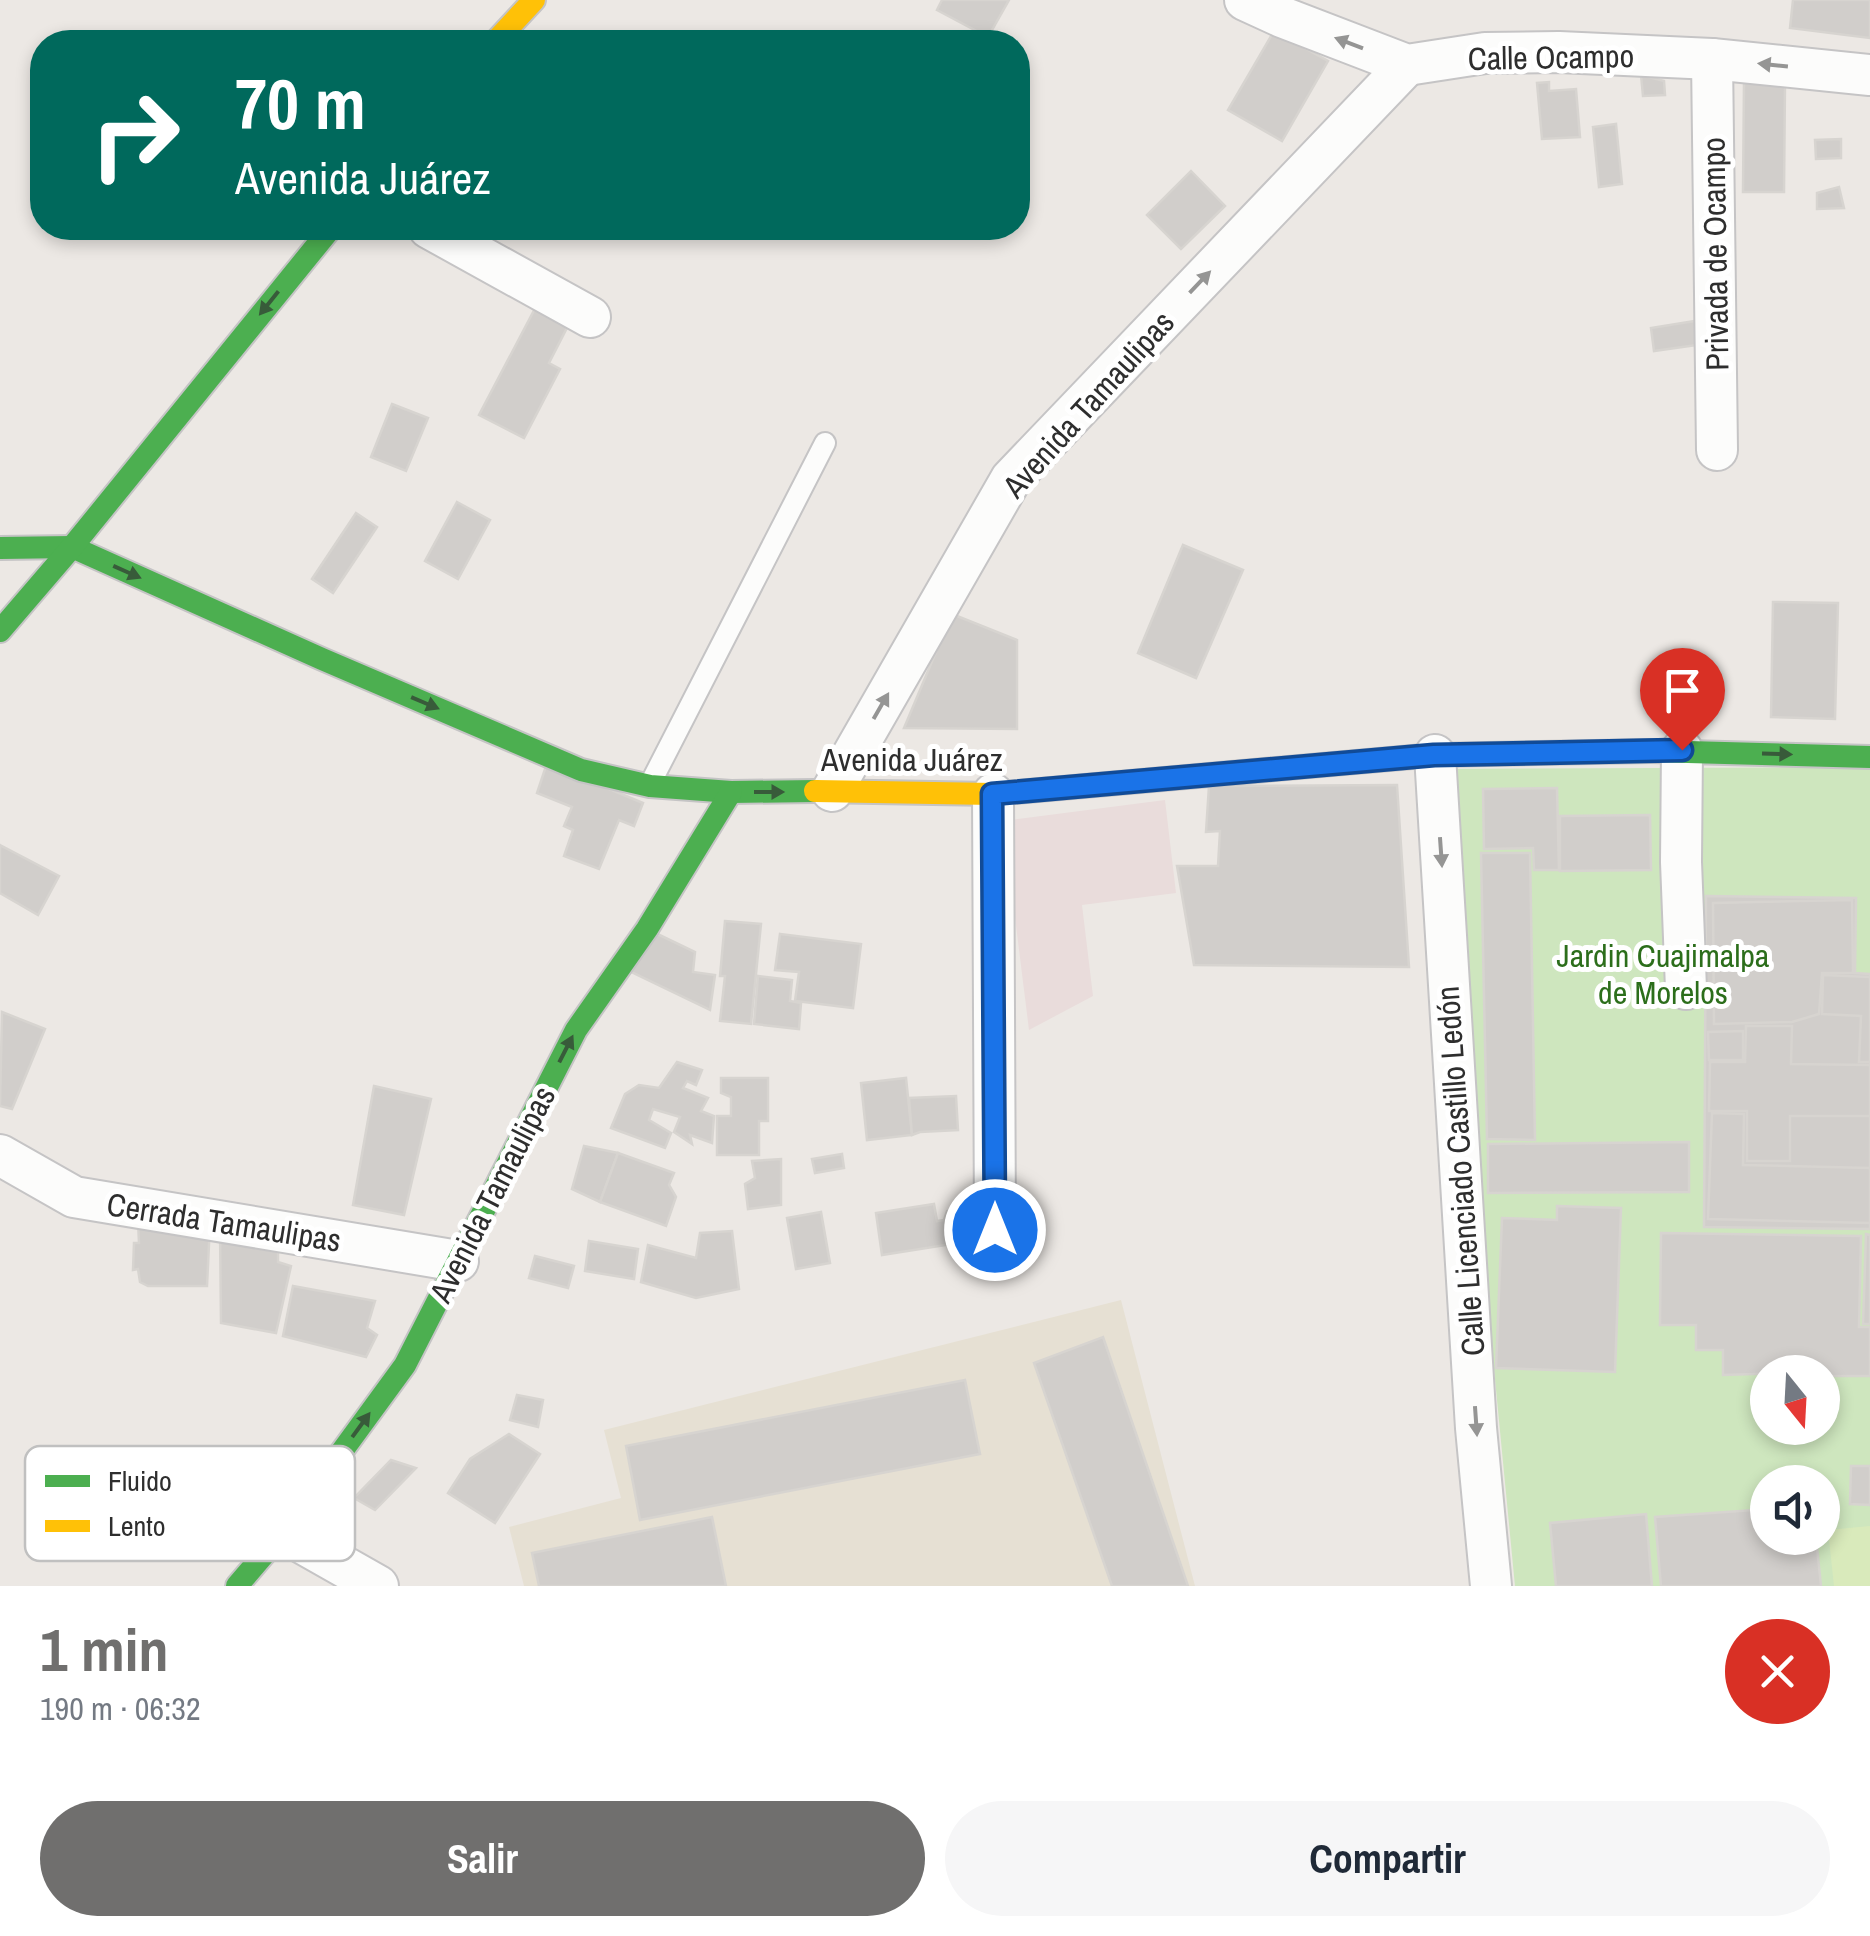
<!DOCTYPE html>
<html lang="es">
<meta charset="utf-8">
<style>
:root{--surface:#fff;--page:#f6f6f7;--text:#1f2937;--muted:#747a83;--accent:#706f6e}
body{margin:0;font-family:"Archivo Narrow",sans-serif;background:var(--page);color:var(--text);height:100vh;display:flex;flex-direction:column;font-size:38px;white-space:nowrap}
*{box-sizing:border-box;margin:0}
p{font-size:32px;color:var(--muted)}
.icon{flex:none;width:55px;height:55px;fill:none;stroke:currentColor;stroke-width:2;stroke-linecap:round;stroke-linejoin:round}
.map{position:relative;height:1586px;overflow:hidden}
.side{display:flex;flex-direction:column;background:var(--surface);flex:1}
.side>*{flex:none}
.banner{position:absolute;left:30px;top:30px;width:1000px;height:210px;border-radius:40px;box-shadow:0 5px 15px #0003;background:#00695c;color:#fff;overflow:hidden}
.needle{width:65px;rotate:162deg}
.tools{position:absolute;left:1750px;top:1355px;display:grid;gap:20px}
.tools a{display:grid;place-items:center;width:90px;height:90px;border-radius:50%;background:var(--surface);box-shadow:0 5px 15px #0003;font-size:50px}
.pin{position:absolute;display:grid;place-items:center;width:85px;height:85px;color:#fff;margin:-102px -42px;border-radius:50% 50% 50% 0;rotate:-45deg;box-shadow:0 0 10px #0007}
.pin .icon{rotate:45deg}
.me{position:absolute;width:110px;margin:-55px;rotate:0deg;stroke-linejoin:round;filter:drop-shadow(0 0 8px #0008)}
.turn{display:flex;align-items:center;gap:35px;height:210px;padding:0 40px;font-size:45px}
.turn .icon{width:130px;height:130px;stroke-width:2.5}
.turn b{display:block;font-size:70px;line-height:85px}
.round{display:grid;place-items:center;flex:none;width:105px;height:105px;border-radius:52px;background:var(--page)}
.overview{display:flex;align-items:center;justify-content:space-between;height:170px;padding:0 40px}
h1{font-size:60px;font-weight:700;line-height:75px;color:var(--accent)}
.action{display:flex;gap:20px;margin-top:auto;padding:20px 40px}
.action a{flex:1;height:115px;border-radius:60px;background:var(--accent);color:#fff;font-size:40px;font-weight:700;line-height:115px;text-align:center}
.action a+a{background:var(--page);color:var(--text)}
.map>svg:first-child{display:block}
</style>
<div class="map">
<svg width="1870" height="1586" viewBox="0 0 1870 1586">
<rect width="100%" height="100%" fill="#ece8e4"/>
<!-- education -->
<polygon fill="#e6e0d3" points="1121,1300 1195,1586 524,1586 509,1527 621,1498 604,1430"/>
<!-- medical -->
<polygon fill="#e9dcdb" points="1165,800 1176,893 1082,905 1093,996 1029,1030 1003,821"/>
<!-- green -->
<path fill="#cee6be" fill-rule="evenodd" d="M1870,767V1586H1515L1436,769ZM1768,1372H1822V1428H1768ZM1768,1482H1822V1538H1768Z"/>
<!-- pitch -->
<polygon fill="#d9eabb" points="1870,1526 1870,1586 1834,1586 1828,1530"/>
<!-- building -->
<g fill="#d1cecb" stroke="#d7d4d0" stroke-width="2.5">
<polygon points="942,0 1009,0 988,37 937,10"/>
<polygon points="1793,0 1870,0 1870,38 1790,28"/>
<polygon points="1274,31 1328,61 1282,141 1228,110"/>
<polygon points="1641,75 1664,81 1665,95 1643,96"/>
<polygon points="1549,82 1549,91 1576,89 1580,137 1542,139 1537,83"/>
<polygon points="1744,83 1785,83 1784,192 1743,192"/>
<polygon points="1616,124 1622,184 1599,187 1593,127"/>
<polygon points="1841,139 1841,158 1816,159 1815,140"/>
<polygon points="1191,171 1225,206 1181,249 1147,215"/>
<polygon points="1839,187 1844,208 1817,209 1817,193"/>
<polygon points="540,299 573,316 549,363 560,369 524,438 479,415"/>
<polygon points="1701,320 1704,344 1654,351 1651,328"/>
<polygon points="392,404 428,418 406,471 371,457"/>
<polygon points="457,502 490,520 458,579 425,561"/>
<polygon points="356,513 377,527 333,593 312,579"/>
<polygon points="1183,545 1243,570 1196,678 1138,653"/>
<polygon points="1773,602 1838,603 1835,719 1771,717"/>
<polygon points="952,614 1017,640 1017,729 904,728"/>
<polygon points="547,763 643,803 634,826 619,820 599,869 564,856 573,830 564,826 572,807 537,793"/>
<polygon points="1397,785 1409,967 1194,965 1177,866 1218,866 1220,831 1206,832 1209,786"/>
<polygon points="1557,788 1559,870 1534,870 1533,848 1484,849 1483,789"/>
<polygon points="1650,815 1651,870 1560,871 1560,816"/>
<polygon points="0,845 59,876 38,915 0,893"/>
<polygon points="1481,853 1530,853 1535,1140 1487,1139"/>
<polygon points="1706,896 1856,898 1855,973 1870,974 1870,1229 1704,1227"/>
<polygon points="1852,900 1853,973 1822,973 1819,1014 1792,1022 1714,1024 1713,903"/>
<polygon points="725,921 761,924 751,1024 720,1021 725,976 720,976"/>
<polygon points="647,929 695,952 693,972 715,975 710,1010 627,970"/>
<polygon points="780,934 861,944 853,1008 795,1001 799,972 775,970"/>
<polygon points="1823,975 1870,977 1870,1062 1859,1062 1861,1016 1822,1014"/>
<polygon points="758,976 792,980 790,1001 801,1003 799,1029 754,1024"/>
<polygon points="2,1012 45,1029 12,1109 0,1106"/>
<polygon points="1746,1026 1792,1026 1791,1064 1870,1065 1870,1116 1790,1116 1790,1161 1747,1161 1747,1111 1709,1111 1710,1062 1745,1062"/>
<polygon points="1743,1031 1743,1060 1709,1060 1708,1032"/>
<polygon points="677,1062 702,1070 696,1085 687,1081 683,1088 708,1098 701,1111 714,1116 712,1143 690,1135 692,1144 674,1132 680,1117 653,1109 649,1120 671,1133 665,1148 611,1128 625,1094 639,1085 659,1088"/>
<polygon points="721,1078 768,1078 768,1121 759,1121 759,1155 717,1155 717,1116 731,1116 731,1097 721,1093"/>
<polygon points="906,1078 912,1135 867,1140 861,1083"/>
<polygon points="374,1086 431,1099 404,1215 353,1205"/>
<polygon points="956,1096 958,1130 920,1132 912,1135 909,1098"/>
<polygon points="1712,1113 1744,1114 1743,1165 1870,1168 1870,1223 1708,1219"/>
<polygon points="1689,1142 1689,1192 1488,1193 1488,1144"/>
<polygon points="584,1146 618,1153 600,1202 572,1189"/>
<polygon points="618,1153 674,1173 669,1185 676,1197 666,1226 600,1202"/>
<polygon points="842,1154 844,1168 815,1173 812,1159"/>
<polygon points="781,1159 781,1205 748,1209 745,1184 755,1178 752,1161"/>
<polygon points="934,1204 937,1221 944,1220 947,1211 966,1208 971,1241 882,1255 876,1213"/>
<polygon points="1557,1206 1621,1208 1615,1372 1496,1368 1502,1218 1557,1220"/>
<polygon points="821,1212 830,1263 796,1269 787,1218"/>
<polygon points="138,1221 210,1223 207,1286 148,1286 140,1282 138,1269 133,1270 134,1243 139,1243"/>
<polygon points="220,1228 278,1235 278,1262 291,1266 276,1333 221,1323"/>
<polygon points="732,1231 739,1289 696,1298 641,1282 648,1245 696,1258 700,1233"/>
<polygon points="1661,1233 1861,1236 1859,1327 1870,1327 1870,1376 1822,1376 1822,1372 1723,1375 1723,1350 1696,1350 1696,1325 1660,1325"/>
<polygon points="1866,1234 1870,1235 1870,1324 1863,1324"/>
<polygon points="589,1241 638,1249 634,1279 585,1271"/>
<polygon points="535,1256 574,1266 568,1288 529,1278"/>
<polygon points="293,1286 375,1301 367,1328 377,1335 366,1357 283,1336"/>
<polygon points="1103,1337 1188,1586 1112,1586 1034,1363"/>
<polygon points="965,1380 980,1454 640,1520 626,1446"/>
<polygon points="517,1395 543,1400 538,1427 510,1420"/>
<polygon points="509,1434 540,1454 495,1523 448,1493 470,1459"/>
<polygon points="391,1460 416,1468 375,1510 354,1498"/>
<polygon points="1851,1466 1870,1466 1870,1505 1850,1504"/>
<polygon points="1768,1509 1768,1538 1816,1538 1821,1586 1661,1586 1655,1517"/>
<polygon points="1646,1514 1652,1586 1556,1586 1550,1523"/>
<polygon points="712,1517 726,1586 539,1586 532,1553"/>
</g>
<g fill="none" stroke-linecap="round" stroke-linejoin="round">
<defs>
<polyline id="lane" points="650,784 825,443"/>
<g id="street">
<polyline points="1245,0 1282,17 1407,65 1485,53 1559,52 1712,59 1870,75"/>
<polyline points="1712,59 1717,450"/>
<polyline points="429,228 590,317"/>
<polyline points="1682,750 1681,862 1686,989"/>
<polyline points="1435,755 1476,1428 1491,1586"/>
<polyline points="832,791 1011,479 1407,65"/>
<polyline points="993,794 995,1229"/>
<polyline points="0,1155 74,1197 458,1261"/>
<polyline points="283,1532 378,1586"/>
</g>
<g id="fast">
<polyline points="0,548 72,547 322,659 581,770 650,786 731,792 815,791"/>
<polyline points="0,631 72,547 331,228"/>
<polyline points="1651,751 1870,757"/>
<polyline points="237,1586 283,1532 405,1365 576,1030 647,929 731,792"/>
</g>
<g id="slow">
<polyline points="495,42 534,0"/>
<polyline points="815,791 993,794 1435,755 1651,751"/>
</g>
</defs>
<!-- lane casing -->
<use href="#lane" stroke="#c5c4c5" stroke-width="24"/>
<!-- street casing -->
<use href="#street" stroke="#c5c4c5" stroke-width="44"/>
<!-- fast casing -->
<use href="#fast" stroke="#c5c4c5" stroke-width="26"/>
<!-- slow casing -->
<use href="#slow" stroke="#c5c4c5" stroke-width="26"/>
<!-- lane -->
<use href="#lane" stroke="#fcfcfb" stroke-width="20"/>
<!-- street -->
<use href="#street" stroke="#fcfcfb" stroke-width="40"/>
<!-- fast -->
<use href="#fast" stroke="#4caf50" stroke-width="22"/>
<!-- slow -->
<use href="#slow" stroke="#ffc107" stroke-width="22"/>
</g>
<!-- one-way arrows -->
<defs><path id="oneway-solid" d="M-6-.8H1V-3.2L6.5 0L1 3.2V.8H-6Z" transform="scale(2.5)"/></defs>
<g fill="#959594">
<use href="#oneway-solid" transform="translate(1349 43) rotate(-159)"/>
<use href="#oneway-solid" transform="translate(1773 65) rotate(-174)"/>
<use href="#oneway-solid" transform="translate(1200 282) rotate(-46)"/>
<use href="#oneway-solid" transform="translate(881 706) rotate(-60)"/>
<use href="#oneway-solid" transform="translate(1441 852) rotate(86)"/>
<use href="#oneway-solid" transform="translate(1476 1421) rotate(86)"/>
</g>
<g fill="#385b3a">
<use href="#oneway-solid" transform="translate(269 303) rotate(129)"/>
<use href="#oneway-solid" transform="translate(127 572) rotate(24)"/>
<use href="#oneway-solid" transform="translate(425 703) rotate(23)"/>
<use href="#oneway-solid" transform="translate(1777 754) rotate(2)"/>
<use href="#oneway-solid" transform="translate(769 792)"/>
<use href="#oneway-solid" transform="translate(566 1049) rotate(-63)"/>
<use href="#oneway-solid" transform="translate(361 1425) rotate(-54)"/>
</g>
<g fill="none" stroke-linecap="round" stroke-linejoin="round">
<defs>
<polyline id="route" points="995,1230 992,794 1434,755 1682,750"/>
</defs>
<!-- route casing -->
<use href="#route" stroke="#114b97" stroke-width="25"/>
<!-- route -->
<use href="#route" stroke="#1a73e8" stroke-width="18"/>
</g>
<g text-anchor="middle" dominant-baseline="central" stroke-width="10" stroke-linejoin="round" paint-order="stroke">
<!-- street labels -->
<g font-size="32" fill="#2e2e2e" stroke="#fff">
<text transform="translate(1551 57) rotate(-1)">Calle Ocampo</text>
<text transform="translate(1715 254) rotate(-91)">Privada de Ocampo</text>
<text transform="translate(1088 404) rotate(-48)">Avenida Tamaulipas</text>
<text x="912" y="759">Avenida Juárez</text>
<text transform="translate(1460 1171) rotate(-94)">Calle Licenciado Castillo Ledón</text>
<text transform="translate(492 1194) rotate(-63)">Avenida Tamaulipas</text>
<text transform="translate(224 1222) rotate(9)">Cerrada Tamaulipas</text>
</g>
<!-- park labels -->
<g font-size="32" fill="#2c6e1b" stroke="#fff">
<text x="1663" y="955">Jardin Cuajimalpa<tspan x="1663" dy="37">de Morelos</tspan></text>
</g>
</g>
<!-- legend -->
<rect x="25" y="1446" width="330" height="115" rx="15" fill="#fff" stroke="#c0c0c0" stroke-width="2.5"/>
<rect x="45" y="1475" width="45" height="12" fill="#4caf50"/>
<rect x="45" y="1520" width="45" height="12" fill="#ffc107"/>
<g font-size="28" fill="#2e2e2e">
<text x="108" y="1491">Fluido</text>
<text x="108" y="1536">Lento</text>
</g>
</svg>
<div class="tools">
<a><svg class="needle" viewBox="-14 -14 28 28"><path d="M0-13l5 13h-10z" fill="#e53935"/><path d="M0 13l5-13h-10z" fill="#747a83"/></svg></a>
<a><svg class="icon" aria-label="sound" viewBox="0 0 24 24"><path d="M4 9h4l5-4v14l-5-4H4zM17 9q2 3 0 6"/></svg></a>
</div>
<div class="pin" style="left:1682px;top:750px;background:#d93025"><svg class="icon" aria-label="arrive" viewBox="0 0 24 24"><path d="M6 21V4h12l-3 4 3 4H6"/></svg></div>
<svg class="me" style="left:995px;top:1230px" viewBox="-20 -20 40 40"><circle r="17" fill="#1a73e8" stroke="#fff" stroke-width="3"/><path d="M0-11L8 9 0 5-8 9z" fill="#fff"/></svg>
<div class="banner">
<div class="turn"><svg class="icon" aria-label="right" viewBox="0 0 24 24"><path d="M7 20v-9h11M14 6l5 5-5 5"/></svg><div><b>70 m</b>Avenida Juárez</div></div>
</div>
</div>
<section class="side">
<div class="overview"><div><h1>1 min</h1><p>190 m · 06:32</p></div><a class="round" style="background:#d93025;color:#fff"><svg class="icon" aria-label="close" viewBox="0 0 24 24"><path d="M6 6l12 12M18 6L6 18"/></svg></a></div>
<div class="action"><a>Salir</a><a>Compartir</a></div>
</section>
